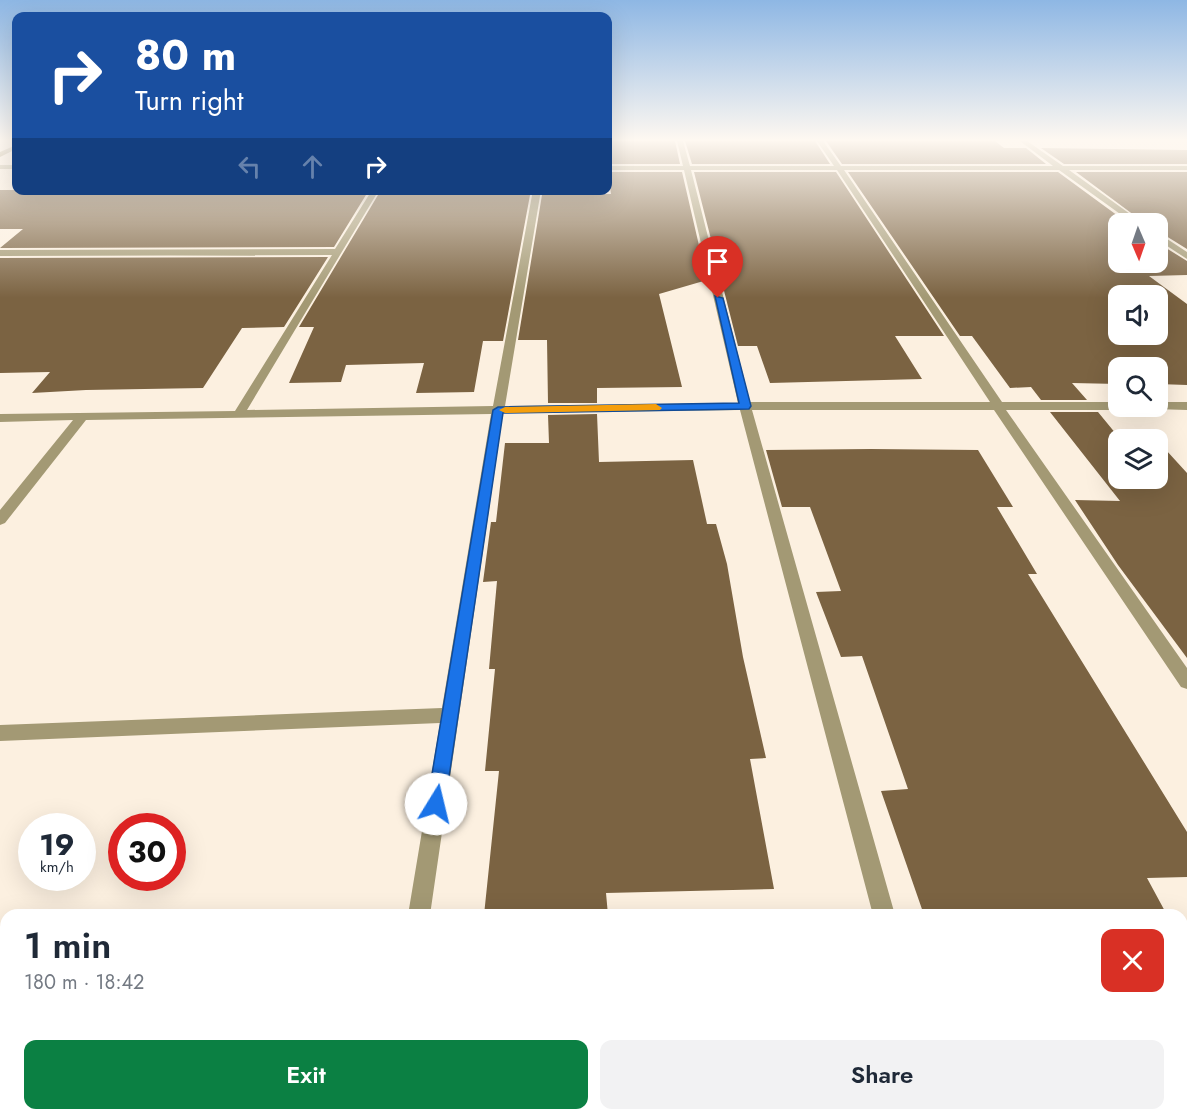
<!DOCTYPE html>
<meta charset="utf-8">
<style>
:root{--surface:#fff;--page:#f2f2f3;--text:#1f2937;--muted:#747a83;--accent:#0b8043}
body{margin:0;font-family:Jost,sans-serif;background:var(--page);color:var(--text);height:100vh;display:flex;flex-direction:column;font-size:22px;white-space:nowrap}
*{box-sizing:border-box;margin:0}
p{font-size:20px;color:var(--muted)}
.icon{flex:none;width:33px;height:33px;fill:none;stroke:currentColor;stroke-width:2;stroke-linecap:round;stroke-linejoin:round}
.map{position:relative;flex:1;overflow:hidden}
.details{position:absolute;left:0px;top:909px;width:1188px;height:212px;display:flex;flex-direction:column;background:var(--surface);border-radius:18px 18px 0 0;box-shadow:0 6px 24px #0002}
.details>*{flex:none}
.guide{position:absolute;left:12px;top:12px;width:600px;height:183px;border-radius:12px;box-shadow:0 6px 24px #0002;background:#1a4fa0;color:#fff;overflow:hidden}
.needle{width:39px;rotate:178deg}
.tools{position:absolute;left:1108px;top:213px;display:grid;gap:12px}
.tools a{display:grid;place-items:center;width:60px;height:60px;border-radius:12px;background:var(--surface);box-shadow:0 6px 24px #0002;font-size:30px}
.speed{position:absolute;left:18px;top:813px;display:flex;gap:12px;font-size:30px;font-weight:700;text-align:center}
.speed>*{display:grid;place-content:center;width:78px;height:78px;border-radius:50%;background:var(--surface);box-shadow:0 6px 24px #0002;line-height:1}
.speed small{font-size:15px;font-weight:400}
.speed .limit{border:9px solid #d22;background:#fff;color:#111}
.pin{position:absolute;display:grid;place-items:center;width:51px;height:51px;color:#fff;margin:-62px -26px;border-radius:50% 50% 50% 0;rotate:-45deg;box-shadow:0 0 6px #0007}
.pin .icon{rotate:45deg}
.me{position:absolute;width:66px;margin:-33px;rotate:9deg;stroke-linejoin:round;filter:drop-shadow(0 0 4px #0008)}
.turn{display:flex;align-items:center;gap:21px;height:126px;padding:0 24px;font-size:27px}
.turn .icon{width:78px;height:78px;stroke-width:2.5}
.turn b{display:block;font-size:42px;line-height:51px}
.lanes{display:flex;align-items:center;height:57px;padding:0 24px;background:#0003;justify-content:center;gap:30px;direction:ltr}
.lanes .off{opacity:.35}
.round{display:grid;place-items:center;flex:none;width:63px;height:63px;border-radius:12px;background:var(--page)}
.overview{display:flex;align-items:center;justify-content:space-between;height:102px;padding:0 24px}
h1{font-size:36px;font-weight:600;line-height:45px}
.action{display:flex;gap:12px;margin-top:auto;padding:12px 24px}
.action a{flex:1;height:69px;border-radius:12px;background:var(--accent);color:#fff;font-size:24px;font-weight:600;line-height:69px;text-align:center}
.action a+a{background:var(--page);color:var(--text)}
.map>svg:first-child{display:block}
</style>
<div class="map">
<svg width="1187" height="1120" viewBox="0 0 1187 1120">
<rect width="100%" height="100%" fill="#fcf0e0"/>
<!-- building -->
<g fill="#7b6342" fill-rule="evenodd">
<polygon points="608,141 675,141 680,164 608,164"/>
<polygon points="685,141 815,141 830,164 692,164"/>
<polygon points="826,141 995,141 1004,148 1026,148 1046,164 842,164"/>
<polygon points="1041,148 1187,150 1187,164 1064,164"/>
<polygon points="608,172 682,172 707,280 659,294 682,387 597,388 597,403 548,403 547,340 518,340 542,195 611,194"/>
<polygon points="694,172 836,172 944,336 895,336 922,379 770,383 757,346 738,346"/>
<path d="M848,172H1058L1129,224H1119V262H1158V243L1187,261V275L1149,276L1187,304V385L1158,384V368H1119V384L1072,383L1087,400H1041L1031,387L1010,388L972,336H960ZM1119,296H1158V334H1119Z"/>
<polygon points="1076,172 1187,172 1187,249 1158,231 1158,224 1146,224"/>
<polygon points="0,190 369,190 334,247 0,248 23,229 0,229"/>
<polygon points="381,190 513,190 513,195 530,195 503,341 483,341 474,392 416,393 424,363 346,365 341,382 289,383 314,327 299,327"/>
<polygon points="328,257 284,327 242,328 203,388 86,390 32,393 50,372 0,373 0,258"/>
<polygon points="1050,412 1098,412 1121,440 1119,440 1119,478 1158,478 1158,450 1166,450 1187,473 1187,658 1118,565 1075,500 1120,501"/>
<polygon points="597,414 599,462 693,460 707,524 716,524 727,564 743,657 766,758 750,759 774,889 606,893 608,915 484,915 499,771 485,771 495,669 489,669 497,581 483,582 491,522 496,522 505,443 549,443 548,415"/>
<polygon points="871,449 978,450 1013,507 997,507 1037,574 1028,574 1187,832 1187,877 1147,878 1167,915 924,915 881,791 908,789 862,656 841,657 816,592 841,591 810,507 782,507 766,450"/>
</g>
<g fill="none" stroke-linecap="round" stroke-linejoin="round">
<!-- minor -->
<g fill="#a39974" fill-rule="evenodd">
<path d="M677,141H683L690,166H834L817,141H823L841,166H1053L1020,141H1027L1063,166H1187V170H1069L1144,224H1134L1059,170H844L1002,402H1119V406H1125L1119,410H1006L1187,668V689L1181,687L994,410H752L895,915H873L740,410L503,413L430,915H408L440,723L0,741V725L442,708L491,414L86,420L5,523L0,525V510L73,420L0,422V414L235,411L332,255L0,256V250L335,249L372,190H379L247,410L493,406L533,190H541L505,406L738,403L684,170H608V166H683ZM691,170H837L990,402H750Z"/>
<rect x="0" y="165" width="16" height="4"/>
<polygon points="1158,233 1187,252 1187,259 1158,240"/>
<polygon points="1158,402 1187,402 1187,410 1154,409 1152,406 1158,406"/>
<polygon points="375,1114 401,1114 400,1120 374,1120"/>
<polygon points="926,1114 952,1114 953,1120 927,1120"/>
</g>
<!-- major -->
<polygon fill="#5e4f12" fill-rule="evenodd" points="16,145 16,149 0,157 0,152"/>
</g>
<!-- sky -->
<linearGradient id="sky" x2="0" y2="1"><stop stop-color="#8eb7e4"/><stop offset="0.47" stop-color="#fef8f1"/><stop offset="1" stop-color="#fef8f1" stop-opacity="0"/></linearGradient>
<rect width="1187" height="298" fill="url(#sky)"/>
<!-- route -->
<polygon fill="#1a73e8" stroke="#114b97" stroke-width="1.5" points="715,296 723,298 751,406 749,409 503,413 445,804 443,810 436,812 430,810 427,804 493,410 498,407 739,403"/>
<!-- slow -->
<polygon fill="#f59e0b" points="656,404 662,408 660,410 505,413 499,410 505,407"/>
</svg>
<div class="tools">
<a><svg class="needle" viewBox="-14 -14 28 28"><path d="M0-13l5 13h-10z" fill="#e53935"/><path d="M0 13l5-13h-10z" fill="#747a83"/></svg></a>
<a><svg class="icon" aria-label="sound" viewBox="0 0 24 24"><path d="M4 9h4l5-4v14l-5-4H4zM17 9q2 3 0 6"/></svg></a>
<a><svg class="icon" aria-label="search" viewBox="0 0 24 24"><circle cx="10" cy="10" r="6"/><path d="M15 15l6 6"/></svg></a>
<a><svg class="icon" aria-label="layers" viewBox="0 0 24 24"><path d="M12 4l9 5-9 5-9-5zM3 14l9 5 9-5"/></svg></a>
</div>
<div class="speed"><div>19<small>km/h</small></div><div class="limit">30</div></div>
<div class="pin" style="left:718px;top:298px;background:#d93025"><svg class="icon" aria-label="arrive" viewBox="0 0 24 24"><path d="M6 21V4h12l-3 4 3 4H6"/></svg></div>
<svg class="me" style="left:436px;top:804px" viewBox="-20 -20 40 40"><circle r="19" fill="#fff"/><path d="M0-13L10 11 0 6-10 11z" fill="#1a73e8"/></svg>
<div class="guide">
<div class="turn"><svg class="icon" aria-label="right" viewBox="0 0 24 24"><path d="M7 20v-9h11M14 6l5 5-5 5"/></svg><div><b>80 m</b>Turn right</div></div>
<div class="lanes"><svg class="icon off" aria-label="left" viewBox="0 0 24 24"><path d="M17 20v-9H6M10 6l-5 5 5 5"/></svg><svg class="icon off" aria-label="ahead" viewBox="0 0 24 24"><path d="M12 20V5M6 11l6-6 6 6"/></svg><svg class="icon" aria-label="right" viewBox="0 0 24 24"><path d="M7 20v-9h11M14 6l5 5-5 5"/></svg></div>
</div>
<section class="details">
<div class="overview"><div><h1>1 min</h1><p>180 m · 18:42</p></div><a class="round" style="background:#d93025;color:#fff"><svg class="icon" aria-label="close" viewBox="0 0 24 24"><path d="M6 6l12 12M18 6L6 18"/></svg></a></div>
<div class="action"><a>Exit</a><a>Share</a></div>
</section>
</div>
